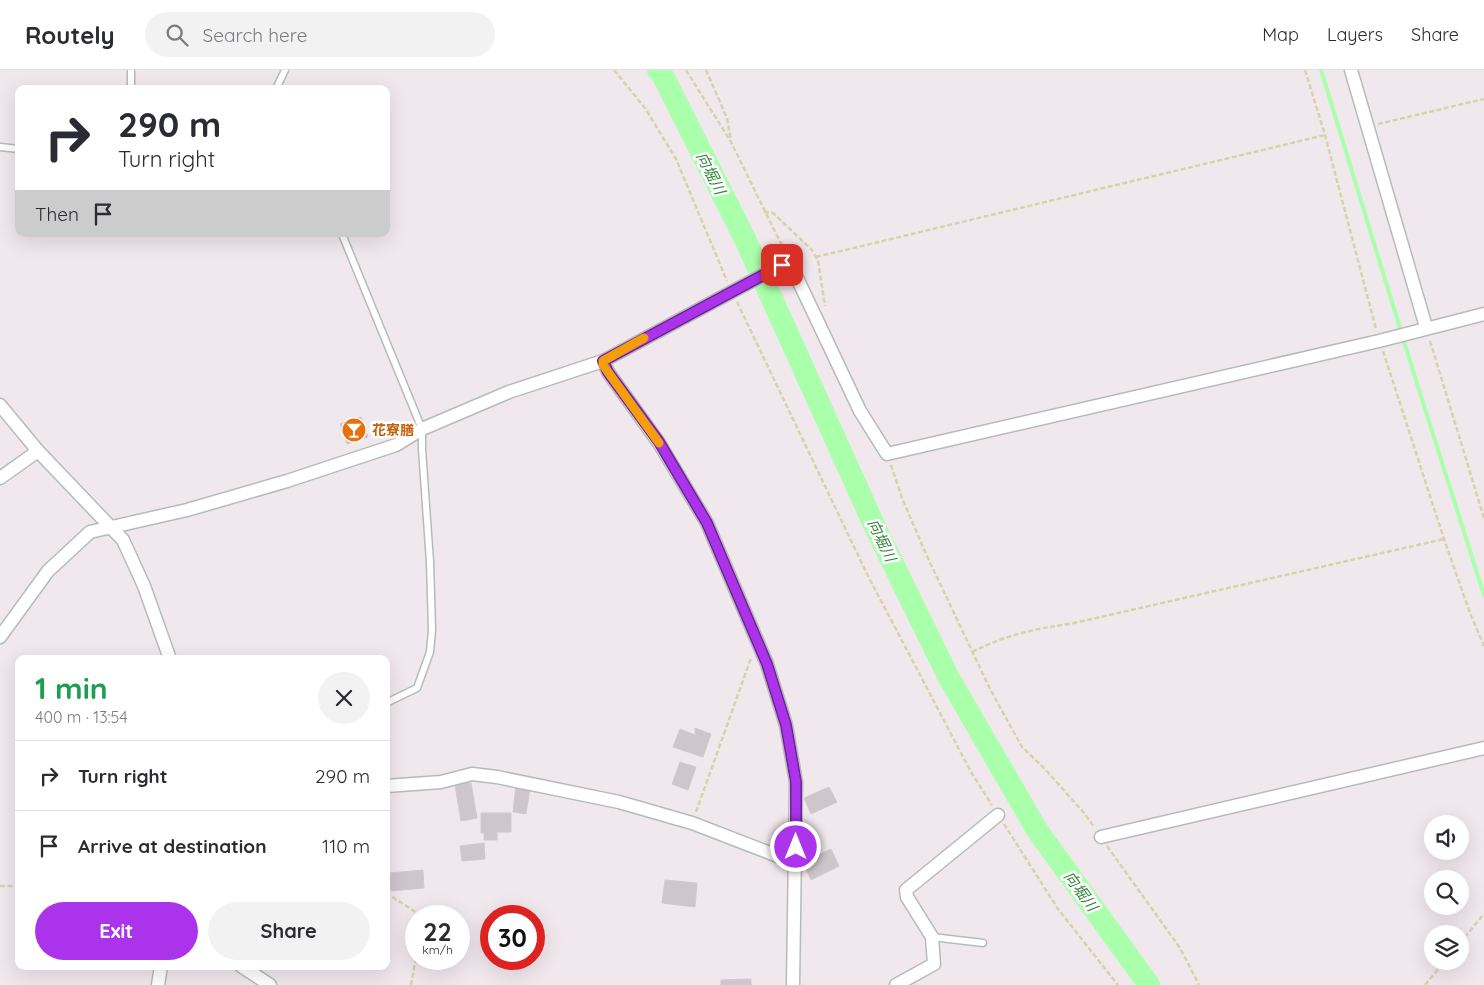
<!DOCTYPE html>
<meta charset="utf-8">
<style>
:root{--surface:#fff;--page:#f2f2f3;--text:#2b2b33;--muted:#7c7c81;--line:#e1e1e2;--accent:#ab34ea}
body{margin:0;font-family:Quicksand,"Noto Sans JP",sans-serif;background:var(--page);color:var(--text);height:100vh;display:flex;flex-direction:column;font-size:19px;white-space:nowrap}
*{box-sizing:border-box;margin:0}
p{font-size:16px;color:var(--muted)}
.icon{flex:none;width:28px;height:28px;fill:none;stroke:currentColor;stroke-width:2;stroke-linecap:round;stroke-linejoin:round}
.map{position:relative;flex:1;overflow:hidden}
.side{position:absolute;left:15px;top:585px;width:375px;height:315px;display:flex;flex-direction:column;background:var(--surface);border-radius:10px;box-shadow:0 5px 20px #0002}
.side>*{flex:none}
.hud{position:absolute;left:15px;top:15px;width:375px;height:152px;border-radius:10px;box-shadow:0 5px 20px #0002;background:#fff;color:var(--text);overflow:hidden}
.buttons{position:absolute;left:1424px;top:745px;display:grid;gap:10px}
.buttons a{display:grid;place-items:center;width:45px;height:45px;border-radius:50%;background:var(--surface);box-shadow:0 5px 20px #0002;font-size:25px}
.speed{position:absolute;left:405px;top:835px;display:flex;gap:10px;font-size:25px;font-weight:700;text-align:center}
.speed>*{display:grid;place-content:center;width:65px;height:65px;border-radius:50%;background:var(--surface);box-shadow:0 5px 20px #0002;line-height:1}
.speed small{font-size:12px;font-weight:400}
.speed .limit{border:8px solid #d22;background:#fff;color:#111}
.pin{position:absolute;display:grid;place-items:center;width:42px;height:42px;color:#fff;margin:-21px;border-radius:10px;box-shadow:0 2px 8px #0006}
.me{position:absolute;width:55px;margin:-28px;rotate:0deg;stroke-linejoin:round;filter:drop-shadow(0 0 4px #0008)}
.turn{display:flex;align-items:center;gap:18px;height:105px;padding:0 20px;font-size:22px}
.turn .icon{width:65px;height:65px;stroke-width:2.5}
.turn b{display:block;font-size:35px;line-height:42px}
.then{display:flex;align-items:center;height:48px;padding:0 20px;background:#0003;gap:10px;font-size:19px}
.round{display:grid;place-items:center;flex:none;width:52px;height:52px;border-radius:26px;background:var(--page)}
.overview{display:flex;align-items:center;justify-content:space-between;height:85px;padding:0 20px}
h1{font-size:30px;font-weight:700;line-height:38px;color:#1e9e55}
.button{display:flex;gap:10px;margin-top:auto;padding:10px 20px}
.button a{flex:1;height:58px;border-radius:30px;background:var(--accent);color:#fff;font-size:20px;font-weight:700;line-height:58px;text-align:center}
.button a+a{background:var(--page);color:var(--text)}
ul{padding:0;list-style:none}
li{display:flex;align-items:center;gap:15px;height:70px;padding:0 20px;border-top:1px solid var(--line)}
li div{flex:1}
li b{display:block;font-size:19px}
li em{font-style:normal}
header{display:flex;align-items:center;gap:30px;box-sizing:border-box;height:70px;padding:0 25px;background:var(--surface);border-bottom:1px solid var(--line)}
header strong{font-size:24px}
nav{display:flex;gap:28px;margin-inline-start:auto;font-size:18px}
.search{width:350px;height:45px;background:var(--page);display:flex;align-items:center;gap:12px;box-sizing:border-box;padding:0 18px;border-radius:28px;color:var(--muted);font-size:19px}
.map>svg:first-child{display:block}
</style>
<header>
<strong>Routely</strong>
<div class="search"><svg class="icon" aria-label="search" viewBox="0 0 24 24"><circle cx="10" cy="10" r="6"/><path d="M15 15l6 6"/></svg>Search here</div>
<nav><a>Map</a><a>Layers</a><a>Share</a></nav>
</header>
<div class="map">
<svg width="1484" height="915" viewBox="0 0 1484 915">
<rect width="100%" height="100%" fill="#f1e8ee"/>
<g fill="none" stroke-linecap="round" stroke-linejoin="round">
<!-- stream -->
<polyline stroke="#a9ffaa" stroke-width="4" points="1321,0 1414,304 1484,525"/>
<!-- river -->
<polyline stroke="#a9ffaa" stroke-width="22" points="658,0 663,6 745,169 875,457 949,608 1037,760 1149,915"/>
</g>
<!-- building -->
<g fill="#cfc6cc" stroke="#d6c6d2">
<polygon points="361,347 368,367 347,374 340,354"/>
<polygon points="695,658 711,664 703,687 673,677 680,659 695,665"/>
<polygon points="680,692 696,697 688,720 672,714"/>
<polygon points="471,713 477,748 461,751 455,715"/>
<polygon points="516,715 530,718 526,744 513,742"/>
<polygon points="829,717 837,732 811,744 804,728"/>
<polygon points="481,743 511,743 511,762 497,762 497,770 484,770 484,763 481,763"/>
<polygon points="484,773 485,789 462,791 460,776"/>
<polygon points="831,779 839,796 811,810 803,792"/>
<polygon points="423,800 424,818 391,821 390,803"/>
<polygon points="665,810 697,813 695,837 662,833"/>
<polygon points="751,909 751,915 721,915 721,910"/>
</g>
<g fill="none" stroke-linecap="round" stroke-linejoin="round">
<defs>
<g id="service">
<polyline points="131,19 131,0"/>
<polyline points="276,19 285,0"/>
<polyline points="0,77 19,79"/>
<polyline points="342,164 422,359 422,379 430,492 432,560 430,582 417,618 386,633"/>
<polyline points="932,867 983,873"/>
</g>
<g id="minor">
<polyline points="1351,0 1426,257"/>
<polyline points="603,291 608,302 659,373 707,453 767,594 786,655 796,712 793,915"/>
<polyline points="0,335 38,381 123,470 144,516 170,589"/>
<polyline points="0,408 38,381"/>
<polyline points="0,567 48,501 90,462 187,440 287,411 396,375 422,359 509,322 603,291 789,191 860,341 887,384 1379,271 1484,244"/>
<polyline points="386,716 441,712 472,704 497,707 619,732 692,753 796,793"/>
<polyline points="1101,767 1484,678"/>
<polyline points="241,896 270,915"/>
<polyline points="158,915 161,896"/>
<polyline points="896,915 934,894 932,867 907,827 906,820 998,745"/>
</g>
</defs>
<!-- service casing -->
<use href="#service" stroke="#b5bcb6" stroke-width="9"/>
<!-- minor casing -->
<use href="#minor" stroke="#b5bcb6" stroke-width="15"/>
<!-- path -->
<g stroke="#dad2a7" stroke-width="2.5" stroke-dasharray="5 2.5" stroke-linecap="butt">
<polyline points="614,0 645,38 676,89 727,211"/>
<polyline points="686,0 731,72 784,180"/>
<polyline points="706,0 727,48 731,71"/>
<polyline points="1305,0 1325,65 1376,259"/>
<polyline points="1378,54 1484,29"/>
<polyline points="764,142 773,143 812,180 818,191 825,236"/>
<polyline points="816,187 1325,65"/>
<polyline points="737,232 868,506 971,702 992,735"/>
<polyline points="1430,271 1484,448"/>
<polyline points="1383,281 1444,469 1470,543 1484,576"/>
<polyline points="891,395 902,428 926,484 990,619 1022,677 1043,697 1085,744 1094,757"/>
<path d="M972,582C1007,564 1036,559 1074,553L1444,469"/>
<polyline points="696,742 751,588"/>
<polyline points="1004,754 1058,839 1118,915"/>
<polyline points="1107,776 1180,878 1199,915"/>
<polyline points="0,816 19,816"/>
<polyline points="386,823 414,841 418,846"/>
<polyline points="1460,873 1484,844"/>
<polyline points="411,915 416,888"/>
<polyline points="1425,915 1445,891"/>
</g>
<!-- service -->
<use href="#service" stroke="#fff" stroke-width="6"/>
<!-- minor -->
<use href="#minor" stroke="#fff" stroke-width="12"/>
</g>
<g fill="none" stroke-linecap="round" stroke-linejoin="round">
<defs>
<polyline id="route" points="782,195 603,291 608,302 659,372 707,453 767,594 786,655 796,712 796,777"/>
</defs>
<!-- route casing -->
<use href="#route" stroke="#6f2298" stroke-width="12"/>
<!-- route -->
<use href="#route" stroke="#ab34ea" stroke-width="9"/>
<!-- slow -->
<polyline stroke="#f59e0b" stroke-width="9" points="644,268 603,291 603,295 659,373"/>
</g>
<!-- icons -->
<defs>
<symbol id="bar-disc" viewBox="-11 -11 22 22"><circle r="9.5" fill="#e8710a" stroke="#fff"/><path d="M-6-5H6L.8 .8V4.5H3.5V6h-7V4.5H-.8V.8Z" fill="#fff"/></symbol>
</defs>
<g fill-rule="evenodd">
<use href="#bar-disc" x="340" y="346" width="28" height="28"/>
</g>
<g text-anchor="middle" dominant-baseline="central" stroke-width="5" stroke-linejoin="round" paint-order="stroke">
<!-- food labels -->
<g font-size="14" font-weight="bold" fill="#c56008" stroke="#fff" text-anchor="start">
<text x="372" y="360">花寮膳</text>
</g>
<!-- water labels -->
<g font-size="15" font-style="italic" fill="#35863d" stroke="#fff">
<text transform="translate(711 103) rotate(63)">向堀川</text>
<text transform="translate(882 470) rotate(64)">向堀川</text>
<text transform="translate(1081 821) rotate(54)">向堀川</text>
</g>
</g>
</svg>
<div class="buttons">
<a><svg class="icon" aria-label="sound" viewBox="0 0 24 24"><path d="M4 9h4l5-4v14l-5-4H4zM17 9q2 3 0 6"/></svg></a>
<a><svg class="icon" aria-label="search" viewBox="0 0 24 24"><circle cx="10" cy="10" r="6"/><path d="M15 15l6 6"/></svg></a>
<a><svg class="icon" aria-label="layers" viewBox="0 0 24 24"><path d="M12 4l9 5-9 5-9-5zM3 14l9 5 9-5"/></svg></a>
</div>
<div class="speed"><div>22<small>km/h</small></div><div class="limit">30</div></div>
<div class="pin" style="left:782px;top:195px;background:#d93025"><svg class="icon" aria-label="arrive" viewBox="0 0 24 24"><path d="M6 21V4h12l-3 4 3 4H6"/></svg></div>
<svg class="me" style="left:796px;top:777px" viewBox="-20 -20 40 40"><circle r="17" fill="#ab34ea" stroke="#fff" stroke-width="3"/><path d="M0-11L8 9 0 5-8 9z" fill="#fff"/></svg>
<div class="hud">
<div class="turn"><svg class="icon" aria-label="right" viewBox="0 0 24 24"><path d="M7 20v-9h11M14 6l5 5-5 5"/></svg><div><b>290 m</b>Turn right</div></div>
<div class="then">Then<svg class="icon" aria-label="arrive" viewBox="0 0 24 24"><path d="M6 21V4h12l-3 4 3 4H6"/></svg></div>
</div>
<section class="side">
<div class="overview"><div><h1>1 min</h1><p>400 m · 13:54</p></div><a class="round"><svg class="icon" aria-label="close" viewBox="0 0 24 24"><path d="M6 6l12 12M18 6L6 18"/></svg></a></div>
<ul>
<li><svg class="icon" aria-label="right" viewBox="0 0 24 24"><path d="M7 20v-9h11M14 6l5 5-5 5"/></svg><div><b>Turn right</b></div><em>290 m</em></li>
<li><svg class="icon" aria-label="arrive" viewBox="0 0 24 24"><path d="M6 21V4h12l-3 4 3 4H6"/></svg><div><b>Arrive at destination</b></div><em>110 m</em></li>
</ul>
<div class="button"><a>Exit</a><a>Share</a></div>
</section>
</div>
